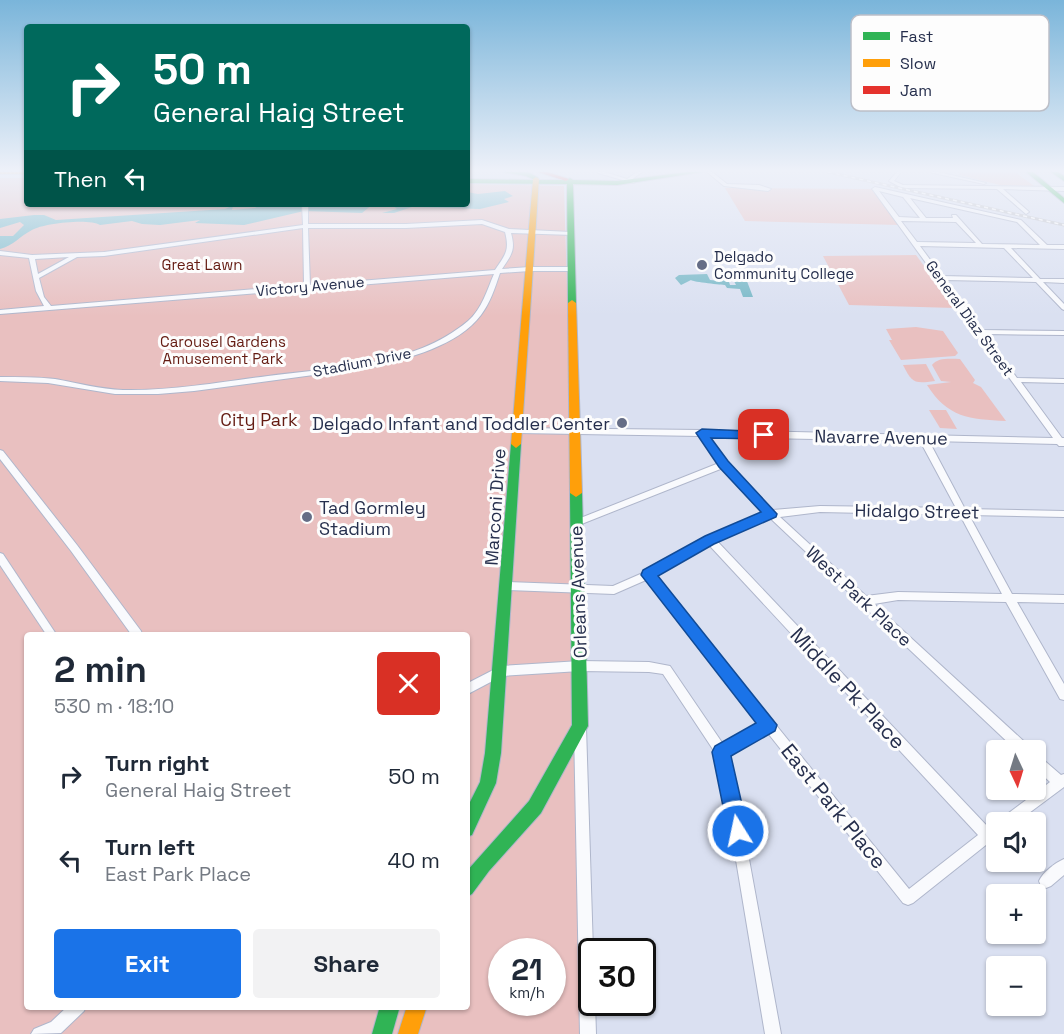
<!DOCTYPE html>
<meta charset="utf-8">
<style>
:root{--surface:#fff;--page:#f2f2f3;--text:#1f2937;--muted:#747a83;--accent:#1a73e8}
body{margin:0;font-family:"Space Grotesk",sans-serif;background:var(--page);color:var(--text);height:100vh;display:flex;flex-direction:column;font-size:22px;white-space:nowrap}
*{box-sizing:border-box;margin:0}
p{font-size:20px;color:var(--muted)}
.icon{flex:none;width:33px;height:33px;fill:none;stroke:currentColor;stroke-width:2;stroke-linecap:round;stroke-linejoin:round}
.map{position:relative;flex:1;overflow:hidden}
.details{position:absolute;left:24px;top:632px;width:446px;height:378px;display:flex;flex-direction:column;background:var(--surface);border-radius:6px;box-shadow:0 2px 4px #0004}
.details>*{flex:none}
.guide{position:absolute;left:24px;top:24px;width:446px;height:183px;border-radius:6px;box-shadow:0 2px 4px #0004;background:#00695c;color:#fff;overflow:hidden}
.needle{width:39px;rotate:176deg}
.buttons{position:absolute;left:986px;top:740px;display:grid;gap:12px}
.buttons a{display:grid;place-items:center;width:60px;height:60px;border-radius:6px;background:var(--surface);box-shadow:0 2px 4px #0004;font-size:30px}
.speed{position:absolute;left:488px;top:938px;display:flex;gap:12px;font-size:30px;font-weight:700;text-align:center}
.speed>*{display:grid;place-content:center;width:78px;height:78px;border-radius:50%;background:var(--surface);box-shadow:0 2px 4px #0004;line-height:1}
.speed small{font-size:15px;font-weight:400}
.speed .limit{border:3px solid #111;border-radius:9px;background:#fff;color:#111}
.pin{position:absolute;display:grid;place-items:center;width:51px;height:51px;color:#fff;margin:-26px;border-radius:12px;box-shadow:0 3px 9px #0006}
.me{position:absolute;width:66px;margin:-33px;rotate:350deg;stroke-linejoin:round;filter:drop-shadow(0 0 4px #0008)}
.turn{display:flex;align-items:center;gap:21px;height:126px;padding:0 30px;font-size:27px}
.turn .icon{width:78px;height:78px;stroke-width:2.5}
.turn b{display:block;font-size:42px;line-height:51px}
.then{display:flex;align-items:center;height:57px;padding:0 30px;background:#0003;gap:12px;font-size:22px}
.round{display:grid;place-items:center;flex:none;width:63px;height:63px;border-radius:6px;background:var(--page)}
.summary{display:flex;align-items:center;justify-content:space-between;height:102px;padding:0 30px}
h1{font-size:36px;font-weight:700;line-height:45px}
.cta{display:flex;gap:12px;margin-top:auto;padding:12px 30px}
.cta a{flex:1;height:69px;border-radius:6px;background:var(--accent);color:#fff;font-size:24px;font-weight:700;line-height:69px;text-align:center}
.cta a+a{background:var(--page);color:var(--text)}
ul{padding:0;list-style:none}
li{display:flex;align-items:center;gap:18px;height:84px;padding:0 30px}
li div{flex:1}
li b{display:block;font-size:22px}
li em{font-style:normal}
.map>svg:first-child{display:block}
</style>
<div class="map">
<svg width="1064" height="1034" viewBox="0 0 1064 1034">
<rect width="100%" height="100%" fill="#dae0f1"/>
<!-- green -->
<g fill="#e9c0c0" fill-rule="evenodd">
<polygon points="961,172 1015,172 1034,186 1000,185 959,175"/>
<path d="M0,178H27V204H466L467,184L564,186L580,726L579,1034H0ZM27,634H466V1006H27ZM501,951H552V1002H501Z"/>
<polygon points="725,188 873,189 899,225 745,221"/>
<polygon points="916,255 955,308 849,305 823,256"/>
<polygon points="916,327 943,331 958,353 955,356 901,360 889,340 892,340 886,329"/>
<path d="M960,359L975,380L973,383L981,387L1006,421C969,419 948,418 927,385L951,382L941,381L932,365C938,357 951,359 960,359Z"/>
<path d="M926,364L935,381C914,384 912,383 903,365Z"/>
<polygon points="929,410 946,410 957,429 940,428"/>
</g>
<!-- water -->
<g fill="#75b7c6">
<polygon points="505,191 513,196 504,199 509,202 480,209 412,207 394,213 382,213 397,209 391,204 466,204 467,192 478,194"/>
<path d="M236,204H238L233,206L232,210L255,208L261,204H267L268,207L373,204L362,213L304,211L244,225L195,223L200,220L160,225L142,224L132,221L100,225C90,218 43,223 32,230C20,236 13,246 0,249V236H13L24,225L20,222L0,228V219L34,215H44L56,220L225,209Z"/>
<path d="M740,273L745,276L753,297H743L740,289L727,288L725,285C723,285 693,282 691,280L681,285L675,278L679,275L707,274L710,280L720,281V278L728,279L730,285H736L731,275Z"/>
</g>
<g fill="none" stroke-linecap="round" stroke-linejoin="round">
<defs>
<g id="street">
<polygon points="466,172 471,172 466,174"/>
<polygon points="598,172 604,172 627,179 637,172 642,172 631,180 635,182 633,183 598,173"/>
<polygon points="707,172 712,172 727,184 759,185 771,189 768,191 724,186"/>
<polygon points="897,172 901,172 894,181 903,185 1064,187 1064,191 1003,189 1028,211 1029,212 1026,214 997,189 902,188 889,181"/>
<polygon points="931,172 938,172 986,183 984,184 933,173"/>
<path d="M875,187L1021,220L1047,245H1064V249L1011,248L1040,279H1064V283L1043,282L1064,304V310L1062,309L1036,282L945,280L982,330L1064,331V335L985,334L1017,378L1064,379V383L1021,382L1062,438H1064V446H1059L1057,444L929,441L965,509L1064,511V517L969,515L1012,594L1064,595V603L1017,602L1064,684V700L1060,699L1006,602L898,600L874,604L1029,746L1031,750H1016L770,518L717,541L988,827L996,823V837L913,903L908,905L903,903L767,732L728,755L736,788L781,1034H765L724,788L716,754L663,674L649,672L580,671L502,676L466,695V684L501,666L580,661L649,662L670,666L723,744L760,723L646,580L614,594L507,590L504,589L502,586L504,583L507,582L613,586L645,572L707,537L765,513L723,468L579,525H573L571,523L573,521L719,463L700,436L518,433L515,432L514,430L515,428L702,430L1053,438L873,190L872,189ZM879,191L903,197L920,218L899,217ZM910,198L1017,222L1040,245L982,244L956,215H952L953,218H926ZM901,221L956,222L976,243L917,242ZM920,246L1004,248L1033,278L942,276ZM709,437L920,441L956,508L820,506L773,510L727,462ZM820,512L960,515L1002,594L898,592L866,596L780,517ZM709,545L978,835L909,889L655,576Z"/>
<path d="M302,204H308V224H406L482,220L509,229L571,232L574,234L573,235L511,233C516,251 511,255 502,269L530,267H571L574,269L571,271H530L500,273C495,288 490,303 481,315C458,346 408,358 373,367L194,391L158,394H115L48,383L0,381V377C18,377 37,377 55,379C77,383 100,389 123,390C172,391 220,382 268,376C335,367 413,367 468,321C482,309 487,290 494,274L0,314V310L44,306L36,291L29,258L0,255V251L32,255L104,252L303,225ZM482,224L505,232C510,251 505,255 495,270L310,285L308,228H406ZM303,228L304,285L51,306L44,297L39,278L77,257L104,256ZM69,257L38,274L35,259Z"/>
<polygon points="0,450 3,451 77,545 141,631 142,634 131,634 71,551 0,459"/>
<polygon points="0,553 3,554 56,634 46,634 0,565"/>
<polygon points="580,721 584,723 586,727 593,951 591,951 591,1002 595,1002 596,1034 580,1034 574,727 576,723"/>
<polygon points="1035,754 1039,756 1061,775 1064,774 1064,787 1017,822 1000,822 1002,818 1050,782 1035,768"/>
<path d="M1064,859V875L1051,886L1046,888L1041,886L1039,881C1043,872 1055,863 1064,859Z"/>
<polygon points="68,1006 86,1006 84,1011 61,1033 31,1034 34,1029 51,1022"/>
</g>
<g id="fast">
<polygon points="503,172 528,172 537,177 538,178 535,180 567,180 570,178 573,180 617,181 687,172 702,172 617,185 573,184 576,303 572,306 568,303 567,184 466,183 466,179 535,180 526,176"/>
<polygon points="1026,172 1033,172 1064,198 1064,203"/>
<polygon points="1051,172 1058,172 1064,176 1064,181"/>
<polygon points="516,440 521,444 501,753 496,783 472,835 466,837 466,810 480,782 485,753 511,444"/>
<polygon points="576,489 582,493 588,726 541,813 489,871 472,894 466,897 466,872 529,801 572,725 570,493"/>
<polygon points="380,1006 400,1006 392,1034 372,1034"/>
</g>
<g id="slow">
<rect x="0" y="172" width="27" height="2"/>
<polygon points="536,177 539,179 521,444 516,448 511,444 533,179"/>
<polygon points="572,300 576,303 582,493 576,497 570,493 568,303"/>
<polygon points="407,1006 427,1006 418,1034 398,1034"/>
</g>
<polygon id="jam" points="538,172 547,172 569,179 566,181"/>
</defs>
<!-- street casing -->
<use href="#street" stroke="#afb6cb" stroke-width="2"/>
<!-- fast casing -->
<use href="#fast" stroke="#afb6cb" stroke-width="2"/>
<!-- slow casing -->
<use href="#slow" stroke="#afb6cb" stroke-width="2"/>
<!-- jam casing -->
<use href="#jam" stroke="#afb6cb" stroke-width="2"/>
<!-- street -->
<use href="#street" fill="#f9fafd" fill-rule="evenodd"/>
<!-- fast -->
<use href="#fast" fill="#30b455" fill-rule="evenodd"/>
<!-- slow -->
<use href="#slow" fill="#ff9f0a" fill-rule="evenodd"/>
<!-- jam -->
<use href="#jam" fill="#e5322d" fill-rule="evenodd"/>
<defs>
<polyline id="rail" points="828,172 1064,225"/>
</defs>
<!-- rail casing -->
<use href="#rail" stroke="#c0c2c8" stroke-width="3"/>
<!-- rail -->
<use href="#rail" stroke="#fdfdfd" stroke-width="1.5" stroke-dasharray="4" stroke-linecap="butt"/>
</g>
<!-- sky -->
<linearGradient id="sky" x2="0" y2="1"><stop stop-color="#7ab5da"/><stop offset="0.54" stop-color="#eef1f9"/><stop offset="1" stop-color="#eef1f9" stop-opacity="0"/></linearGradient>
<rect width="1064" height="316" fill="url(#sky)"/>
<!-- route -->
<polygon fill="#1a73e8" stroke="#114b97" stroke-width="1.5" points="702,429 768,432 768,438 764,439 711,438 728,461 777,514 776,517 714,544 658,576 777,725 775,731 731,756 748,831 745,838 738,841 731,838 728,831 712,752 715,746 756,723 641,575 643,570 705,536 761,512 719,467 696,433"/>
<!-- markers -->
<g fill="#656d86" stroke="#fdfdfd" stroke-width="2">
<circle cx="702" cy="265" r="6"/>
<circle cx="622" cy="423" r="6"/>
<circle cx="307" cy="517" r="6"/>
</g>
<g text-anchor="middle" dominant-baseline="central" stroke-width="6" stroke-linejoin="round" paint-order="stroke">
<!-- far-poi labels -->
<g font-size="15" fill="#262f4d" stroke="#fdfdfd" text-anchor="start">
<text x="714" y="256">Delgado<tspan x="714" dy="17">Community College</tspan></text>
</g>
<!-- far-park labels -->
<g font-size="15" fill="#641b12" stroke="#fdfdfd">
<text x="202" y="264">Great Lawn</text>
<text x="223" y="341">Carousel Gardens<tspan x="223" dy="17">Amusement Park</tspan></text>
</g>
<!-- far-street labels -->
<g font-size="15" fill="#262f4d" stroke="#fdfdfd">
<text transform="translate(310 286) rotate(-5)">Victory Avenue</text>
<text transform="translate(970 318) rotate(54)">General Diaz Street</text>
<text transform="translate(362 362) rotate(-11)">Stadium Drive</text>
</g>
<!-- park labels -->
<g font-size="18" fill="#641b12" stroke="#fdfdfd">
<text x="259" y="419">City Park</text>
</g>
<!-- poi labels -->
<g font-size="18" fill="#262f4d" stroke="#fdfdfd" text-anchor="end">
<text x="610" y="423">Delgado Infant and Toddler Center</text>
<text x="319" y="507" text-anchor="start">Tad Gormley<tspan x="319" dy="21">Stadium</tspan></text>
</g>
<!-- street labels -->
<g font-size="18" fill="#262f4d" stroke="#fdfdfd">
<text transform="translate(881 437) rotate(1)">Navarre Avenue</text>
<text transform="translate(495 507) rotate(-86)">Marconi Drive</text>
<text transform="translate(917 511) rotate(1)">Hidalgo Street</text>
<text transform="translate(578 592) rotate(-92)">Orleans Avenue</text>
<text transform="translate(859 596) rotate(43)">West Park Place</text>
</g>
<!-- near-street labels -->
<g font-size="21" fill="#262f4d" stroke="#fdfdfd">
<text transform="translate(848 688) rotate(47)">Middle Pk Place</text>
<text transform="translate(834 806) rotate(51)">East Park Place</text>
</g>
</g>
<!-- legend -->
<rect x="851" y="15" width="198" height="96" rx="9" fill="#fdfdfd" stroke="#bcbfc8" stroke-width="1.5"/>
<rect x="863" y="32" width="27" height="8" fill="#30b455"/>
<rect x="863" y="59" width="27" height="8" fill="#ff9f0a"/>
<rect x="863" y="86" width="27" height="8" fill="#e5322d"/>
<g font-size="16" fill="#262f4d">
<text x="900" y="42">Fast</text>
<text x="900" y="69">Slow</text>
<text x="900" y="96">Jam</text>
</g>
</svg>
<div class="buttons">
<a><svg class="needle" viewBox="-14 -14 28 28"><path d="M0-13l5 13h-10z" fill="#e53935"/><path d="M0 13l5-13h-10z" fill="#747a83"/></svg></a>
<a><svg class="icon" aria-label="sound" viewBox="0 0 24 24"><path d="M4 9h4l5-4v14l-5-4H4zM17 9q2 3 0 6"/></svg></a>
<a>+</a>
<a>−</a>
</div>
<div class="speed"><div>21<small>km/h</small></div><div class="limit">30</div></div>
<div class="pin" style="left:764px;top:435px;background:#d93025"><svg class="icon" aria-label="arrive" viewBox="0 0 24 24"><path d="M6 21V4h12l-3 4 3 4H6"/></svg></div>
<svg class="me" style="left:738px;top:831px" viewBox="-20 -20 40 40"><circle r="17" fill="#1a73e8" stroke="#fff" stroke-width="3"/><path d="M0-11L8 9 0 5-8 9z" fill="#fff"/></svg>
<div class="guide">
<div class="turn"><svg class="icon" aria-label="right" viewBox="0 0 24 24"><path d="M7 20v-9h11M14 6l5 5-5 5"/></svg><div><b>50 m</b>General Haig Street</div></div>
<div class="then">Then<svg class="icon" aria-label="left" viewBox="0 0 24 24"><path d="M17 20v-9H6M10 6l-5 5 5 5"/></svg></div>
</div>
<section class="details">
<div class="summary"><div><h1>2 min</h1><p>530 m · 18:10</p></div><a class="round" style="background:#d93025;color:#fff"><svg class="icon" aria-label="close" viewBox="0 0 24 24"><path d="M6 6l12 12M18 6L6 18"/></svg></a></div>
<ul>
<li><svg class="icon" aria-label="right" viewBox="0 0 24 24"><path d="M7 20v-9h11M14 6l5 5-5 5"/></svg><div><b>Turn right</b><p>General Haig Street</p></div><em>50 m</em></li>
<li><svg class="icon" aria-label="left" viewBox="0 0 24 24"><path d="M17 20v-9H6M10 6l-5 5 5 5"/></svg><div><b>Turn left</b><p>East Park Place</p></div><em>40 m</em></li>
</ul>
<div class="cta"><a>Exit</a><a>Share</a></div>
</section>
</div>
